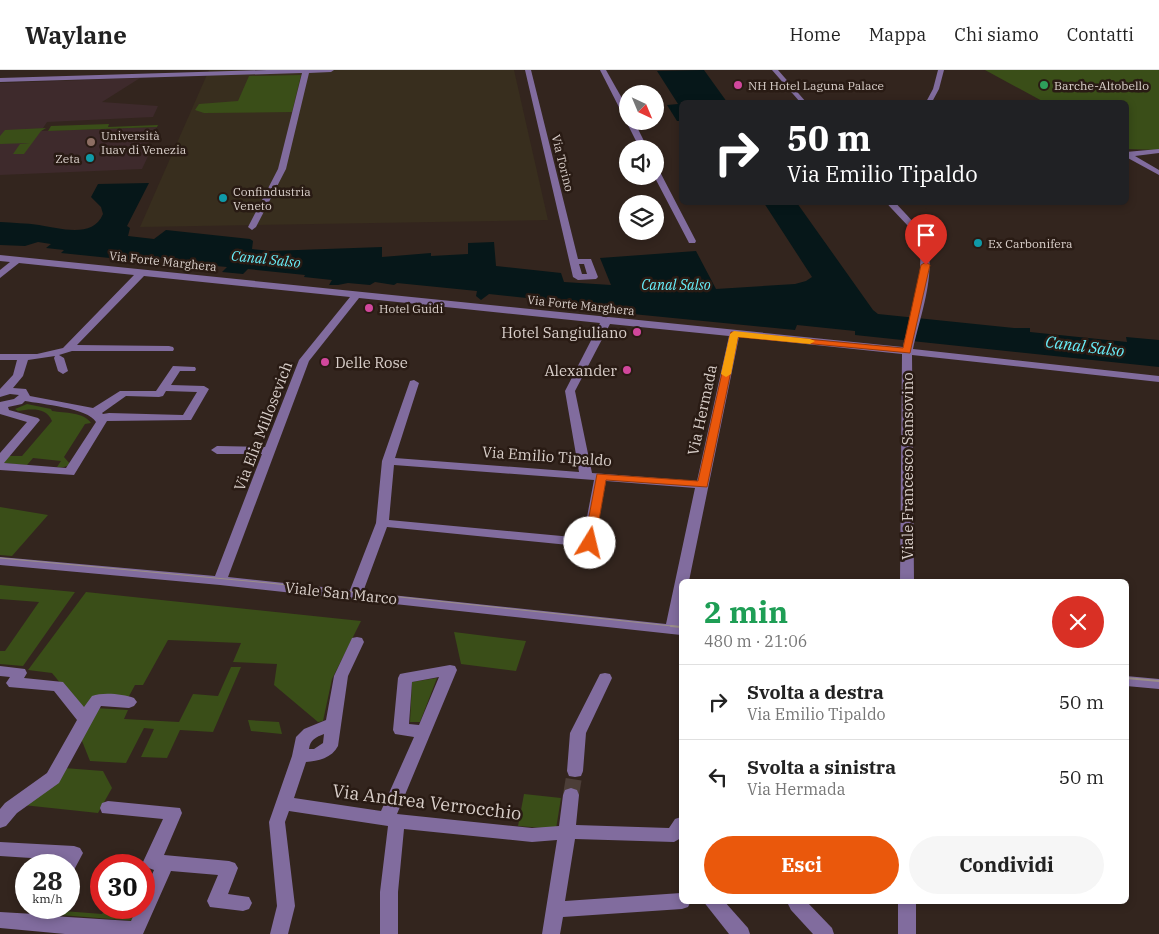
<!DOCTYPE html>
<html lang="it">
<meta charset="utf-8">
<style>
:root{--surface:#fff;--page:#f6f6f6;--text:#222;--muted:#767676;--line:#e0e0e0;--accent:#ea580c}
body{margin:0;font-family:"IBM Plex Serif",serif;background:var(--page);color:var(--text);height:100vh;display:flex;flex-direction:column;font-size:19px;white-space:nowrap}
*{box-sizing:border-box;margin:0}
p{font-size:16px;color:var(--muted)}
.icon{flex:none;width:28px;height:28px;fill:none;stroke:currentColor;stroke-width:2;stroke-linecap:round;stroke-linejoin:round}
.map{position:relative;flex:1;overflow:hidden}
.side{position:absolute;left:679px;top:509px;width:450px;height:325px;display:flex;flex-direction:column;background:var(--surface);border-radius:8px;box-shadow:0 2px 8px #0003}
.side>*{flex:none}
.guide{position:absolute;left:679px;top:30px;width:450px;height:105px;border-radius:8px;box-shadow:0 2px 8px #0003;background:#202124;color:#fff;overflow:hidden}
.needle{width:32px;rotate:136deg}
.controls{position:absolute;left:619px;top:15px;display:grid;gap:10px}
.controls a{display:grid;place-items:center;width:45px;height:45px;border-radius:50%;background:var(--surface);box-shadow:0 2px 8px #0003;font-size:25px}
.speed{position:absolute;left:15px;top:784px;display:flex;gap:10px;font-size:25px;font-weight:700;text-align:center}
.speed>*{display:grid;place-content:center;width:65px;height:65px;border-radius:50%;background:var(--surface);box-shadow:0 2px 8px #0003;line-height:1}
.speed small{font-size:12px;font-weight:400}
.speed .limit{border:8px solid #d22;background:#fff;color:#111}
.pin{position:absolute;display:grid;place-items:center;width:42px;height:42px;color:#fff;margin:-51px -21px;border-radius:50% 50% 50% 0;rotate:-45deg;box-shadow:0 0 5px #0007}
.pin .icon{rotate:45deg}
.me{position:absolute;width:55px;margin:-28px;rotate:9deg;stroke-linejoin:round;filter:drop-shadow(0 0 4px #0008)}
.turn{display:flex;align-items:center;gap:18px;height:105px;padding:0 25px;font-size:22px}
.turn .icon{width:65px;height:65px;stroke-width:2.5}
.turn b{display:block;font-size:35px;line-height:42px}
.round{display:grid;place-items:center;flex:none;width:52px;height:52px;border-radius:26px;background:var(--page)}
.head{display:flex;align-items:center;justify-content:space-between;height:85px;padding:0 25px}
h1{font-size:30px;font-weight:700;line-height:38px;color:#1e9e55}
.action{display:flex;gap:10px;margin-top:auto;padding:10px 25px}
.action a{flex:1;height:58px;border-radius:30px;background:var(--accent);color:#fff;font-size:20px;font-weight:700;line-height:58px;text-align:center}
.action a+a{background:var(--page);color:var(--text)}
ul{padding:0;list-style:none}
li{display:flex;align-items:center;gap:15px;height:75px;padding:0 25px;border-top:1px solid var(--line)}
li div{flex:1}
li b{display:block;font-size:19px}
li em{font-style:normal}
header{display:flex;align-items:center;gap:30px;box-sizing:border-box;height:70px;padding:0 25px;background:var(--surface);border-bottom:1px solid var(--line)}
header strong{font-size:24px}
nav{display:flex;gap:28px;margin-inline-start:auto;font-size:18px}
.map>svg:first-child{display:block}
</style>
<header>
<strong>Waylane</strong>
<nav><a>Home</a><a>Mappa</a><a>Chi siamo</a><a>Contatti</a></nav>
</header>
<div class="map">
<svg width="1159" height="864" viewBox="0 0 1159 864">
<rect width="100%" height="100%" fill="#33251e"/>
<!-- industrial -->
<polygon fill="#382e1e" points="209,0 514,0 548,150 140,157"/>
<!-- education -->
<polygon fill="#3e2a2c" points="140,8 102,32 158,36 153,47 47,52 41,61 157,57 143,84 149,84 142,99 0,105 0,13"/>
<!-- green -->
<g fill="#3a4e18">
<polygon points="985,0 1159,0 1159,80 1126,79 1126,32 1044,32"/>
<polygon points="301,5 292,42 204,43 195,40 199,34 238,31 249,6"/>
<polygon points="109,54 108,57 158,55 157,57 48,61 51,56"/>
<polygon points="46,58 41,61 24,84 13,84 20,74 30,73 0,74 0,66 5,60"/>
<path d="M27,334L51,339L52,341C65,343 84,342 91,353L85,354L64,387L70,394C67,397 61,398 57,397L61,391L33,388L27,395L2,393L7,386H22L52,351C46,337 31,339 18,341L15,339Z"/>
<polygon points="0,437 48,445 12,486 0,485"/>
<polygon points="0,515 75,522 23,596 0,594 0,581 5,581 39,532 0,529"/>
<polygon points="86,522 361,551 332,609 323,651 318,652 274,615 277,594 233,592 241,573 168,570 143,615 135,615 128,628 94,627 85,643 52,603 28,600"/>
<polygon points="454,562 526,571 516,601 461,594"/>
<polygon points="231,597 241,597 213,662 180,660 167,688 141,687 154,659 144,658 126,693 90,691 80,666 95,638 128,640 124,649 179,652 193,624 218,626"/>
<polygon points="437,608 420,652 410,652 412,612"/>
<polygon points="248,650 279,652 282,664 251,661"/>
<polygon points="64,698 103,701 112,718 98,743 23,735"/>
<polygon points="524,724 561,728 556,759 518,756"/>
<polygon points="106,838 143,838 136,851 48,844 50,840 102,844"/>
</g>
<!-- water -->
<g fill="#061719">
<polygon points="704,0 727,32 681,32 681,51 677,51 667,35 678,34 657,1"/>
<path d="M149,113L127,156L130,158L128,166L154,169L166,160L250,169L253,171L252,179L270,181L382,177V187L431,183V186L468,184V173L494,172L496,196L561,203L564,212L611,215L600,188L696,181L716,219L795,214L806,211L812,207L764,133H797L873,240L878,244L1014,258H1030V262L1127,272L1126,267L1159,270V297L855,265V261L797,255L795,260L582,239V234L489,224L481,230L476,226L477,221L397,213L394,215L375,212L370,215L348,213L338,215H329L332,210L304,207L305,205L248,199L243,204L222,202L227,197L205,195L199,199L190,198L195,192L154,189L149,192L61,183L64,180L46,178L51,174L38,172L25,176L0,175V152C13,153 26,153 39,155C59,158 93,169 103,144L101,137L91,127L98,114Z"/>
</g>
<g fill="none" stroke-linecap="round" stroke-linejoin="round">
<!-- minor-tunnel -->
<polyline stroke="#4c3e38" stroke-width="16" stroke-dasharray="16 8" stroke-linecap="butt" points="571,725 575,701"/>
<!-- minor -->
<g fill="#816c9e" fill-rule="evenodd">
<polygon points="267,0 334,0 331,2 309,3 286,99 256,157 252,160 248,157 278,99 302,3 0,12 0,8"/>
<path d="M525,0H531L578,189H591L598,207L596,209L578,210L573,207ZM579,194H584L587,204H582Z"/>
<polygon points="600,0 606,0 628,39 628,49 624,47"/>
<polygon points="772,0 778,0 806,32 800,32"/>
<polygon points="938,0 944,0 939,19 932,32 926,32 933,19"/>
<polygon points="628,49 628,51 634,51 648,79 640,79 626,51"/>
<polygon points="1159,79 1159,83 1135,86 1159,100 1159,105 1126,87 1126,82"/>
<polygon points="655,98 659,100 696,171 695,173 689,173 688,171 654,106"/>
<path d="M886,132H895C904,143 919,156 925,168C938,200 920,246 913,279L1159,306V312L912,285L914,511H900L902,284L739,267L689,511H681V565L220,515L0,495V487L215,506L262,384H217L211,380L217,376L265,377L299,290L350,227L144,206L77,275L169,276L173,277L174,279L173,281H72L59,285L64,288L68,301L63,304L58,301L54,288L55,286L28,290L23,306L13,318L26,319L30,326L93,338L120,321H156L173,296L195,297L196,299L195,301H180L171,315L204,316L209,319L191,350L107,351L74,405L0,400V383L27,352L0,344V332L14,329L19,325L10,324L0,327V319L13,305L17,290H0V284H37L63,278L134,205L19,193L0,208V200L10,192L0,191V185L903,277C909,249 929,195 916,168C910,155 895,144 886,132ZM359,228L600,253L565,321L579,402L395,388L419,313L414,310L410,311L382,391L376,453L350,520L228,507L309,291ZM610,254L729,266L697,411L592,403L575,321ZM166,321L197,322L183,345L109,343L103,344L102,343L126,326L159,327L163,326ZM25,331C41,334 88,338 96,352L66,398L4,393L40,350L38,348L9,340L8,337L22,334ZM394,395L594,410L583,468L389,450ZM606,411L695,418L666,554L363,522L387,457L589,477L594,476Z"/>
<path d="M357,567L362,568L364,572L348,606L338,676C332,688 318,691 306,692L294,728L381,741L414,667L395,664L393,660L398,608L400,604L405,603L450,595L455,596L457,600L397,744L532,758L559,756L563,725L565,720L571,718L577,720L579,725L576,755L669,758L675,749L681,747V768L674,772L575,769L565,831L681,823V831H691L688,837L682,839L563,847L560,864H542L557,770L532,772L404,759L398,822V864H380V822L388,756L289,741L285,752L295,836L288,864H270L277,836L269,752L292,686L296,667L304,659L326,650L334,606L352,568ZM439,607L419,655L409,654L412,612ZM324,664L323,673L314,679H309C310,670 316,667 324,664Z"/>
<path d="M0,596L25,599L27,603L24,608L63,612L84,637L92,626C103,622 123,624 134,628L137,632L134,636L129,638L101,636L59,713L17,743L6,756L0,758V739L5,733L47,703L77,650L54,621L9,617L6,613L10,607L0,606Z"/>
<polygon points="605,603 610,604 612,608 586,663 583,701 581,706 575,707 569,706 567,701 570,663 600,604"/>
<polygon points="1126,606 1159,609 1159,619 1126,616"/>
<polygon points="108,731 180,738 182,743 164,785 229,791 235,793 238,798 228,824 249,827 252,833 249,839 243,841 210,837 207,831 218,805 171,801 143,864 65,864 0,858 0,842 34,844 38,838 56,838 52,846 131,851 137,838 144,838 144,823 154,800 146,797 143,792 163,749 102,743 100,738 102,733"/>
<polygon points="0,772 74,776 80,778 83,783 74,800 69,802 69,795 59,795 62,790 0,786"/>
<polygon points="703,831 724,831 748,858 750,864 729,864"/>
<polygon points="789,831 806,831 832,858 834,864 813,864 791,840 788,834"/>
<rect x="898" y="831" width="18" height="33"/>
</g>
<!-- tram-far1 -->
<polyline stroke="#9a8e88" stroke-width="1" points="0,488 269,513 681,557"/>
<!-- tram -->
<g stroke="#9a8e88" stroke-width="2">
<polyline points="671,556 681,557"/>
<polyline points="1126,608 1159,611"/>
</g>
</g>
<!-- route -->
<polygon fill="#ea580c" stroke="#983908" points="926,192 930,195 910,283 738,267 707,417 606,410 595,473 590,477 585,476 584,473 597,404 698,411 731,262 903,278 921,195"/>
<!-- slow -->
<polygon fill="#f59e0b" points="734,261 810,269 815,271 810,274 738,267 731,304 726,307 721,304 730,264"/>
<!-- markers -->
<g fill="#d1479c" stroke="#291b14" stroke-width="2">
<circle cx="738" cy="15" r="5"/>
<circle cx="369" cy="238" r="5"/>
<circle cx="637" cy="262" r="5"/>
<circle cx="325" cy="292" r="5"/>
<circle cx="627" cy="300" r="5"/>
</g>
<circle fill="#2e9e5b" stroke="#291b14" stroke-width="2" cx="1044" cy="15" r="5"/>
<circle fill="#8d6e63" stroke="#291b14" stroke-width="2" cx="91" cy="72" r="5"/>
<g fill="#0f9aa8" stroke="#291b14" stroke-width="2">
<circle cx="90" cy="88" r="5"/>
<circle cx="223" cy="128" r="5"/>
<circle cx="978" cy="173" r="5"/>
</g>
<g text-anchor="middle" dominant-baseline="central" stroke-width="5" stroke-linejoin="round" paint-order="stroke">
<!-- far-poi labels -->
<g font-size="12" fill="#d9cfca" stroke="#291b14" text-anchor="start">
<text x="748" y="15">NH Hotel Laguna Palace</text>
<text x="1054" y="15">Barche-Altobello</text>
<text x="101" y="65">Università<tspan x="101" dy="14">Iuav di Venezia</tspan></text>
<text x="80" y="88" text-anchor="end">Zeta</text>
<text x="233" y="121">Confindustria<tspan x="233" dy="14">Veneto</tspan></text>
<text x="988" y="173">Ex Carbonifera</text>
<text x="379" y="238">Hotel Guidi</text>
</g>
<!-- far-street labels -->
<g font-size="12" fill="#d9cfca" stroke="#291b14">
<text transform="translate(563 93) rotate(76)">Via Torino</text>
<text transform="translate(163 191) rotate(6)">Via Forte Marghera</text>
<text transform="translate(581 235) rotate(6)">Via Forte Marghera</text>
</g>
<!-- far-water labels -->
<g font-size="14" font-style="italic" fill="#68effb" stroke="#291b14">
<text transform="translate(266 189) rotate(6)">Canal Salso</text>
<text x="676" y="215">Canal Salso</text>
</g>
<!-- poi labels -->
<g font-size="15" fill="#d9cfca" stroke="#291b14" text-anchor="end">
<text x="627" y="262">Hotel Sangiuliano</text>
<text x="335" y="292" text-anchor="start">Delle Rose</text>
<text x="617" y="300">Alexander</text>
</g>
<!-- street labels -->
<g font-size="15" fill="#d9cfca" stroke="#291b14">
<text transform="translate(702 340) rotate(-78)">Via Hermada</text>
<text transform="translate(263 356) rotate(-69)">Via Elia Millosevich</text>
<text transform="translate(547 386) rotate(4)">Via Emilio Tipaldo</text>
<text transform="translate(907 396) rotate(-90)">Viale Francesco Sansovino</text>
<text transform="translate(341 523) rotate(6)">Viale San Marco</text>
</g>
<!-- water labels -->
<g font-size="16" font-style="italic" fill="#68effb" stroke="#291b14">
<text transform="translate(1085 276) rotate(7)">Canal Salso</text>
</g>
<!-- near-street labels -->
<g font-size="18" fill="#d9cfca" stroke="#291b14">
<text transform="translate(427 732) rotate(7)">Via Andrea Verrocchio</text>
</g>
</g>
</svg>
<div class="controls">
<a><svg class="needle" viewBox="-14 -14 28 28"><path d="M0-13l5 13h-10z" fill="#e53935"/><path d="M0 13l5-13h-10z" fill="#767676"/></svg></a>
<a><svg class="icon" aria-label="sound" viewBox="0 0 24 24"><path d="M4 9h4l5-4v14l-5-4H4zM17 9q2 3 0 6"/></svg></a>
<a><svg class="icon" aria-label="layers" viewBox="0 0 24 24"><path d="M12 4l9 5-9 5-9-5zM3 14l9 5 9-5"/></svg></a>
</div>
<div class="speed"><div>28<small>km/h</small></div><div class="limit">30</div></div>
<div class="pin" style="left:926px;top:195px;background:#d93025"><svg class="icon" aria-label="arrive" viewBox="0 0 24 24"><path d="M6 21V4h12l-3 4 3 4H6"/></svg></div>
<svg class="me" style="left:590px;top:473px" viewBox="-20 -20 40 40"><circle r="19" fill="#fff"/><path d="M0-13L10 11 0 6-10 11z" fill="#ea580c"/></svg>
<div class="guide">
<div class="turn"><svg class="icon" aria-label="right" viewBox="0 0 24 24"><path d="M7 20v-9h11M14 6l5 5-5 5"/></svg><div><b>50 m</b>Via Emilio Tipaldo</div></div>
</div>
<section class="side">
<div class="head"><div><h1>2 min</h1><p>480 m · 21:06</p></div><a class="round" style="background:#d93025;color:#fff"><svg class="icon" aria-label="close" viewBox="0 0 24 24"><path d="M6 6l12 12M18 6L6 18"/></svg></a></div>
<ul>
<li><svg class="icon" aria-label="right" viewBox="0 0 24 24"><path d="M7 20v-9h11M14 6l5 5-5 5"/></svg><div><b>Svolta a destra</b><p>Via Emilio Tipaldo</p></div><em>50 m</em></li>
<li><svg class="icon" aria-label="left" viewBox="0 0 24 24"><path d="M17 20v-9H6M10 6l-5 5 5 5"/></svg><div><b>Svolta a sinistra</b><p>Via Hermada</p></div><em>50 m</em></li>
</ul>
<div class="action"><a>Esci</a><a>Condividi</a></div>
</section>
</div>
